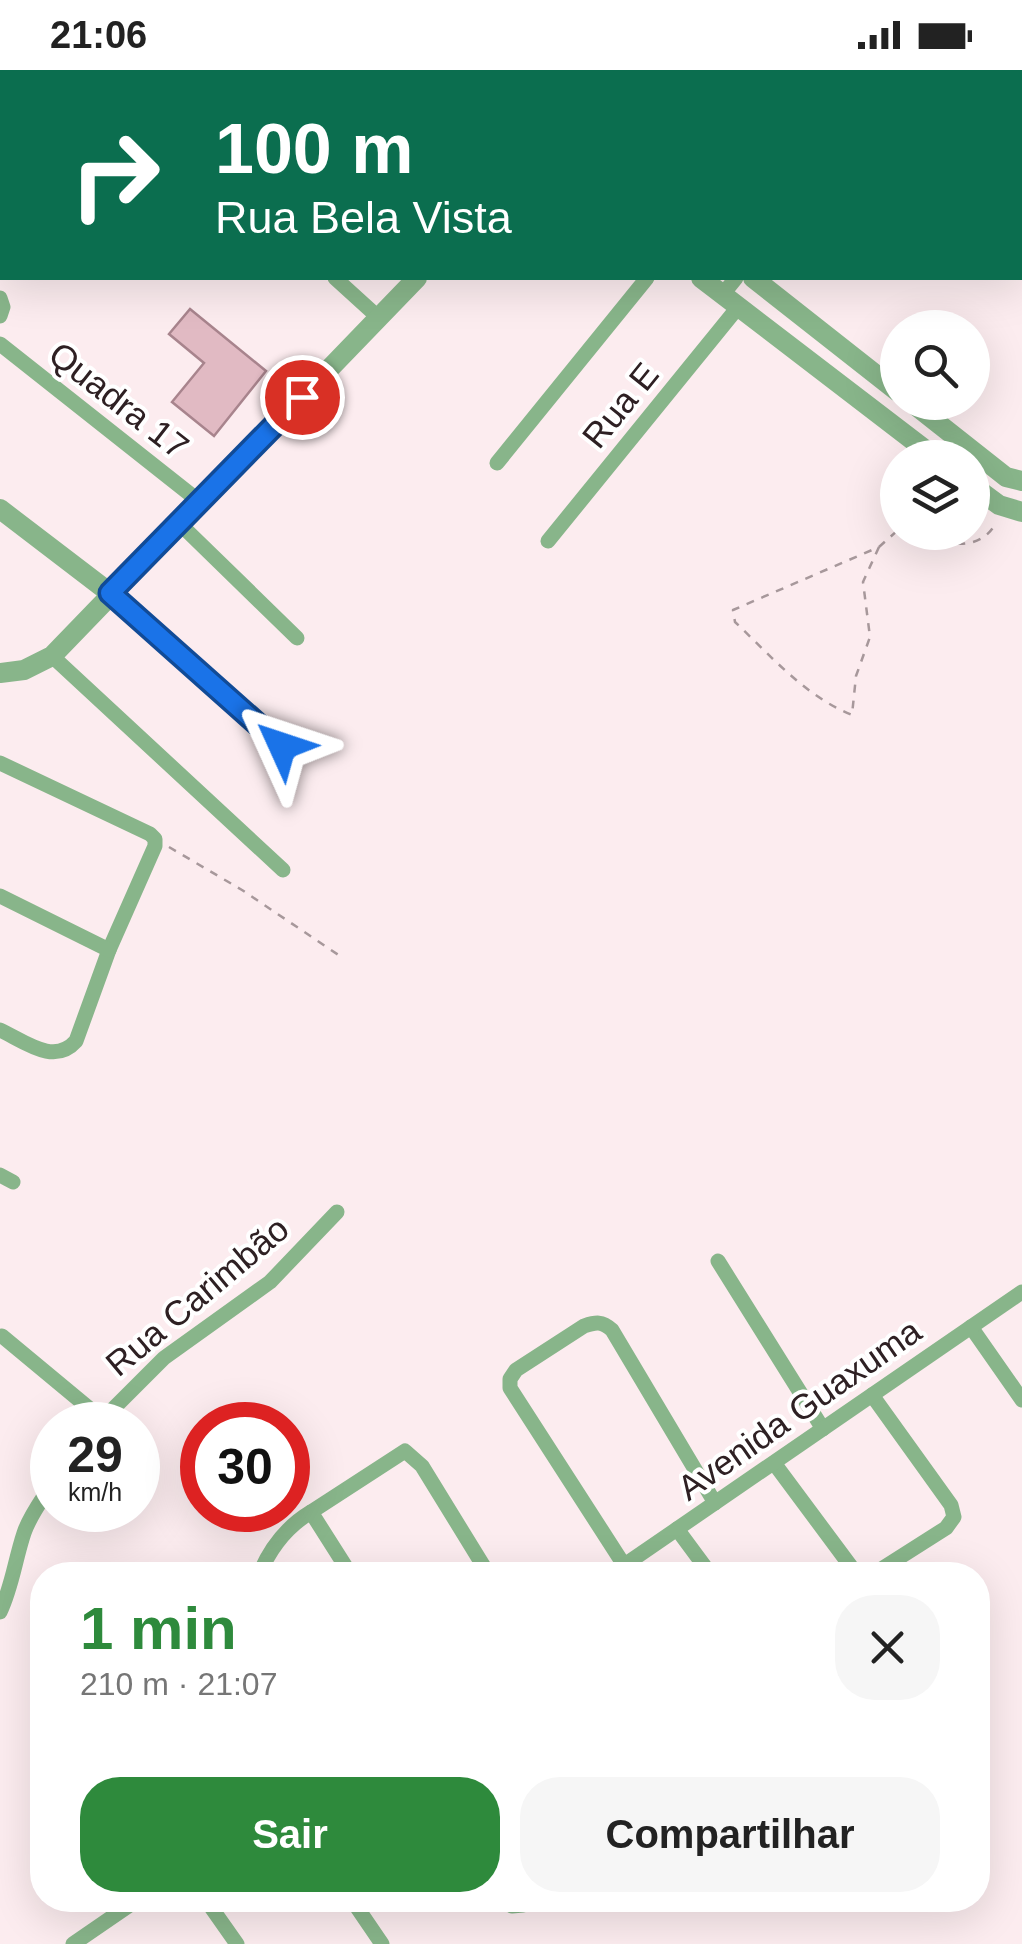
<!DOCTYPE html>
<html lang="pt">
<meta charset="utf-8">
<style>
:root{--surface:#fff;--page:#f6f6f6;--text:#222;--muted:#767676;--accent:#2e8a3c}
body{margin:0;font-family:Arial,sans-serif;background:var(--page);color:var(--text);height:100vh;display:flex;flex-direction:column;font-size:38px;white-space:nowrap}
*{box-sizing:border-box;margin:0}
p{font-size:32px;color:var(--muted)}
.icon{flex:none;width:55px;height:55px;fill:none;stroke:currentColor;stroke-width:2;stroke-linecap:round;stroke-linejoin:round}
.map{position:relative;flex:1;overflow:hidden}
.sheet{position:absolute;left:30px;top:1492px;width:960px;height:350px;display:flex;flex-direction:column;background:var(--surface);border-radius:40px;box-shadow:0 10px 40px #0002}
.sheet>*{flex:none}
.banner{position:absolute;left:0px;top:0px;width:1022px;height:210px;box-shadow:0 10px 40px #0002;background:#0b6e4f;color:#fff;overflow:hidden}
.fabs{position:absolute;left:880px;top:240px;display:grid;gap:20px}
.fabs a{display:grid;place-items:center;width:110px;height:110px;border-radius:50%;background:var(--surface);box-shadow:0 10px 40px #0002;font-size:50px}
.speed{position:absolute;left:30px;top:1332px;display:flex;gap:20px;font-size:50px;font-weight:700;text-align:center}
.speed>*{display:grid;place-content:center;width:130px;height:130px;border-radius:50%;background:var(--surface);box-shadow:0 10px 40px #0002;line-height:1}
.speed small{font-size:25px;font-weight:400}
.speed .limit{border:15px solid #d22;background:#fff;color:#111}
.pin{position:absolute;display:grid;place-items:center;width:85px;height:85px;color:#fff;margin:-42px;border:5px solid #fff;border-radius:50%;box-shadow:0 2px 10px #0007}
.me{position:absolute;width:110px;margin:-55px;rotate:312deg;stroke-linejoin:round;filter:drop-shadow(0 0 8px #0008)}
.turn{display:flex;align-items:center;gap:35px;height:210px;padding:0 50px;font-size:45px}
.turn .icon{width:130px;height:130px;stroke-width:2.5}
.turn b{display:block;font-size:70px;line-height:85px}
.round{display:grid;place-items:center;flex:none;width:105px;height:105px;border-radius:40px;background:var(--page)}
.summary{display:flex;align-items:center;justify-content:space-between;height:170px;padding:0 50px}
h1{font-size:60px;font-weight:800;line-height:75px;color:var(--accent)}
.cta{display:flex;gap:20px;margin-top:auto;padding:20px 50px}
.cta a{flex:1;height:115px;border-radius:40px;background:var(--accent);color:#fff;font-size:40px;font-weight:800;line-height:115px;text-align:center}
.cta a+a{background:var(--page);color:var(--text)}
.status{display:flex;justify-content:space-between;align-items:center;height:70px;padding:0 50px;background:var(--surface);direction:ltr}
.status svg{height:28px;fill:currentColor}
.map>svg:first-child{display:block}
</style>
<div class="status"><b>21:06</b><svg viewBox="0 0 49 12"><path d="M0 12V9h3v3zM5 12V6h3v6zM10 12V3h3v9zM15 12V0h3v12zM26 1h20v11H26zM47 4h2v5h-2z"/></svg></div>
<div class="map">
<svg width="1022" height="1874" viewBox="0 0 1022 1874">
<rect width="100%" height="100%" fill="#fcecef"/>
<!-- building -->
<polygon fill="#e1bac3" stroke="#a8848d" stroke-width="2.5" points="190,239 266,301 214,366 172,332 204,293 169,264"/>
<g fill="none" stroke-linecap="round" stroke-linejoin="round">
<!-- path -->
<g stroke="#a7989b" stroke-width="2.5" stroke-dasharray="8 8" stroke-linecap="butt">
<path d="M928,462C948,480 985,478 996,452"/>
<path d="M879,477L863,512L870,567L856,606L852,645C805,626 771,586 735,552L733,540L879,477L898,460"/>
<polyline points="169,777 242,820 340,886"/>
</g>
<!-- minor -->
<g stroke="#88b58a" stroke-width="15">
<polyline points="113,0 115,2"/>
<polyline points="305,0 308,2"/>
<polyline points="499,0 502,2"/>
<polyline points="632,0 635,2"/>
<polyline points="786,0 789,2"/>
<polyline points="930,0 933,2"/>
<polyline points="335,208 379,248"/>
<polyline points="723,224 736,208"/>
<polyline points="0,228 3,237 0,246"/>
<polyline points="0,274 200,432"/>
<polyline points="497,393 647,208"/>
<polyline points="180,454 297,568"/>
<polyline points="548,471 739,236"/>
<polyline points="110,523 283,676"/>
<polyline points="52,586 283,800"/>
<path d="M0,693L150,764L155,769V776L109,880L76,971C54,996 24,971 0,960"/>
<polyline points="0,826 109,880"/>
<polyline points="0,1105 13,1112"/>
<polyline points="718,1191 823,1359"/>
<polyline points="971,1257 1022,1330"/>
<polyline points="2,1266 102,1349"/>
<polyline points="97,1355 164,1288 270,1212 337,1142"/>
<polyline points="774,1393 855,1502 872,1505 946,1458 954,1447 951,1435 872,1325"/>
<polyline points="677,1459 711,1505"/>
<path d="M624,1495L510,1318V1309L516,1300L584,1256C596,1252 602,1251 612,1260L715,1433"/>
<path d="M259,1505C270,1478 286,1457 311,1442"/>
<polyline points="351,1505 311,1442 405,1381 422,1396 489,1505"/>
<polyline points="610,1505 1022,1222"/>
<path d="M0,1542C12,1517 15,1490 24,1463C30,1445 42,1430 52,1414"/>
<polyline points="206,1830 237,1874"/>
<polyline points="352,1830 382,1874"/>
<polyline points="502,1830 512,1836 523,1835 529,1830"/>
<polyline points="73,1874 137,1830"/>
</g>
<!-- tertiary -->
<g stroke="#88b58a" stroke-width="20">
<polyline points="617,2 619,0"/>
<polyline points="701,208 936,388"/>
<polyline points="753,208 898,322"/>
<polyline points="911,332 1006,407 1022,411"/>
<polyline points="972,415 999,435 1022,442"/>
<polyline points="0,439 110,523"/>
<polyline points="0,603 24,600 52,586 417,208"/>
</g>
</g>
<g fill="none" stroke-linecap="round" stroke-linejoin="round">
<defs>
<polyline id="route" points="282,676 110,523 302,327"/>
</defs>
<!-- route casing -->
<use href="#route" stroke="#114b97" stroke-width="25"/>
<!-- route -->
<use href="#route" stroke="#1a73e8" stroke-width="18"/>
</g>
<g text-anchor="middle" dominant-baseline="central" stroke-width="8" stroke-linejoin="round" paint-order="stroke">
<!-- street labels -->
<g font-size="35" fill="#2e2023" stroke="#fff">
<text transform="translate(119 330) rotate(38)">Quadra 17</text>
<text transform="translate(620 335) rotate(-51)">Rua E</text>
<text transform="translate(197 1226) rotate(-40)">Rua Carimbão</text>
<text transform="translate(799 1339) rotate(-35)">Avenida Guaxuma</text>
</g>
</g>
</svg>
<div class="fabs">
<a><svg class="icon" aria-label="search" viewBox="0 0 24 24"><circle cx="10" cy="10" r="6"/><path d="M15 15l6 6"/></svg></a>
<a><svg class="icon" aria-label="layers" viewBox="0 0 24 24"><path d="M12 4l9 5-9 5-9-5zM3 14l9 5 9-5"/></svg></a>
</div>
<div class="speed"><div>29<small>km/h</small></div><div class="limit">30</div></div>
<div class="pin" style="left:302px;top:327px;background:#d93025"><svg class="icon" aria-label="arrive" viewBox="0 0 24 24"><path d="M6 21V4h12l-3 4 3 4H6"/></svg></div>
<svg class="me" style="left:282px;top:676px" viewBox="-20 -20 40 40"><path d="M0-17L14 15 0 8-14 15z" fill="#1a73e8" stroke="#fff" stroke-width="4"/></svg>
<div class="banner">
<div class="turn"><svg class="icon" aria-label="right" viewBox="0 0 24 24"><path d="M7 20v-9h11M14 6l5 5-5 5"/></svg><div><b>100 m</b>Rua Bela Vista</div></div>
</div>
<section class="sheet">
<div class="summary"><div><h1>1 min</h1><p>210 m · 21:07</p></div><a class="round"><svg class="icon" aria-label="close" viewBox="0 0 24 24"><path d="M6 6l12 12M18 6L6 18"/></svg></a></div>
<div class="cta"><a>Sair</a><a>Compartilhar</a></div>
</section>
</div>
